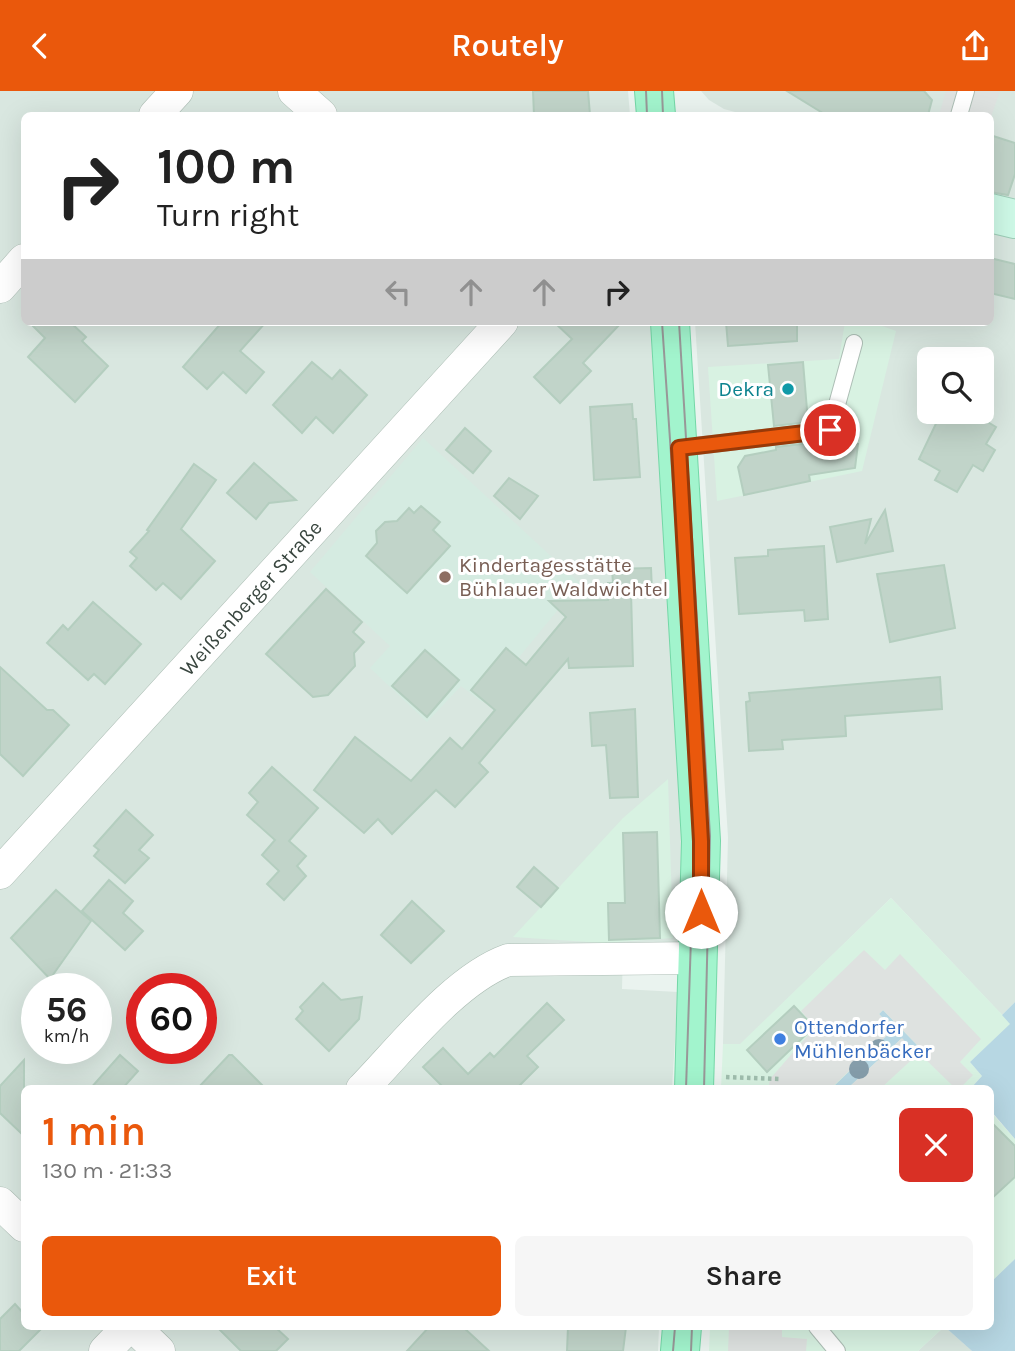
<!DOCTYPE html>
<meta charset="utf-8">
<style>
:root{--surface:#fff;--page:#f6f6f6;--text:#222;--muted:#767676;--accent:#ea580c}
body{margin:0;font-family:Karla,sans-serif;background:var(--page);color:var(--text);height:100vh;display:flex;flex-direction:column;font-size:26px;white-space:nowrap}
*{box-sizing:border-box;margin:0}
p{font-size:23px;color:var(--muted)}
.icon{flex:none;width:38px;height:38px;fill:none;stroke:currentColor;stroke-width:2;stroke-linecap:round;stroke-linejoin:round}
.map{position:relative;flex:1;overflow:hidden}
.side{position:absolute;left:21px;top:994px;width:973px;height:245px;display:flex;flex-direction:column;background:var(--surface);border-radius:10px;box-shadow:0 7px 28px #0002}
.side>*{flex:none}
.top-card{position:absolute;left:21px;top:21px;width:973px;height:214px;border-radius:10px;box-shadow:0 7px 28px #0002;background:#fff;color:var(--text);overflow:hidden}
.fabs{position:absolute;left:917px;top:256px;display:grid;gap:14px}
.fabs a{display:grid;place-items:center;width:77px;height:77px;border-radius:10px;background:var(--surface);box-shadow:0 7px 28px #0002;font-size:35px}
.speed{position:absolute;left:21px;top:882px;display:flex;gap:14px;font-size:35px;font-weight:700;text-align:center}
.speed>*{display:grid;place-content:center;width:91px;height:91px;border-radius:50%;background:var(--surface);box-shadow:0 7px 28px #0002;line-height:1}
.speed small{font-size:18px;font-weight:400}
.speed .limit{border:10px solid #d22;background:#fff;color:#111}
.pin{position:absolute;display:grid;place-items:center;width:60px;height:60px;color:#fff;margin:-30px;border:4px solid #fff;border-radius:50%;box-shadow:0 2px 7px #0007}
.me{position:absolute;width:77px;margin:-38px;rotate:0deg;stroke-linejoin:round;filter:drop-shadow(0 0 5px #0008)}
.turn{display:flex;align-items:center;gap:24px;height:147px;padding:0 21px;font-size:32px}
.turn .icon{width:91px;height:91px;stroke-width:2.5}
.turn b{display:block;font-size:49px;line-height:60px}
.lanes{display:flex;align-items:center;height:66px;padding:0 21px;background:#0003;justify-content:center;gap:35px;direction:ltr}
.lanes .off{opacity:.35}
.round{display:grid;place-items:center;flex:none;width:74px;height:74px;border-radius:10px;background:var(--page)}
.head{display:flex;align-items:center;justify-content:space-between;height:119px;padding:0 21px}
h1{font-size:42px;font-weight:600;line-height:52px;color:var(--accent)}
.action{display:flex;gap:14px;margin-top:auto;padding:14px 21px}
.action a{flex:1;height:80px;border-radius:10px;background:var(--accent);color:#fff;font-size:28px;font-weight:600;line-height:80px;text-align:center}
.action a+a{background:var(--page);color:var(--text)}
header{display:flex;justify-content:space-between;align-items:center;height:91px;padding:0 21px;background:var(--accent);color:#fff;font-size:32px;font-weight:600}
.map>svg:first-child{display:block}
</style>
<header><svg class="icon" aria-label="back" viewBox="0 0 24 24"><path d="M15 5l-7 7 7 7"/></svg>Routely<svg class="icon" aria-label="share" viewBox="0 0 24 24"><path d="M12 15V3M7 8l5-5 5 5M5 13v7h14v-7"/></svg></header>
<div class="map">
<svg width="1015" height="1260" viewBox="0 0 1015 1260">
<rect width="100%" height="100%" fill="#eaf3ef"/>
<!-- residential -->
<g fill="#d9e7e0" fill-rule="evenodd">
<path d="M0,0H628L630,24H24V231H484L480,273L519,231H652L684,753L681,837L678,851L623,858L622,898L678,901L672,997L24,998V1236H659L658,1260H0ZM37,898H96V957H37ZM142,898H201V957H142Z"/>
<polygon points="701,0 1015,0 1015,113 991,108 990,24 746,24 724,18 709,9"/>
<path d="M991,137L1015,143V911L1002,924L891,807L740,954L723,953L728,746L695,231H990ZM929,268H982V320H929Z"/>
<polygon points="944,1236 945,1236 972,1260 918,1260"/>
</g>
<!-- commercial -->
<g fill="#d8f2e2">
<polygon points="845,231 871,231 896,240 862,380 717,410 708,276 839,268"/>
<polygon points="668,688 673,847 604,852 513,846 623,727"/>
<polygon points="891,807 1011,933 970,971 982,985 971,997 721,998 723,953 740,953"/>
<polygon points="990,1020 1015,1048 1015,1168 991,1191"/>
<polygon points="710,1236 944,1236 918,1260 709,1260"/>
</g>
<!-- education -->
<polygon fill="#d5ebe1" points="423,347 580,492 482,611 461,595 427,631 370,577 390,555 310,481"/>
<!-- green -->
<g fill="#b7d7e3">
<polygon points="1015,911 1015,1048 991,1020 990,998 971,997 982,985 970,971 1010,933 1002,924"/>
<polygon points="883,919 919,956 915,960 901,948 848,997 831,998 893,938 879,923"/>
<polygon points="1015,1168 1015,1260 972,1260 945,1236 990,1236 991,1191"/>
</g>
<!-- parking -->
<g fill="#dee2e0">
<polygon points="946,0 1000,0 991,26 939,24"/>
<polygon points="864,859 885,879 900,863 981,948 960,971 973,984 960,997 955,997 919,962 881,997 848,997 902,947 914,960 919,956 883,919 879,923 894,938 831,997 802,995 748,997 748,994 769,994 770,988 815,936 801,920"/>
<polygon points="729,1236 782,1236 782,1246 807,1248 806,1260 728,1260"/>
</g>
<!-- building -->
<g fill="#c1d4c9" stroke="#b4cebf" stroke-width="2">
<polygon points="533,0 588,0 590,24 534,24"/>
<polygon points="787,0 924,0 932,9 928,24 826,24"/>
<polygon points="990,44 1015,52 1015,83 1008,104 990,101"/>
<polygon points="990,167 1015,173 1015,208 990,202"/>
<polygon points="29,231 70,231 86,246 82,250 108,275 75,311 28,266 45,247"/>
<polygon points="222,231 266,231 240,260 264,281 246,302 223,281 207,298 183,276"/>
<polygon points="554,231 622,231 583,272 591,280 560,312 534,286 572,248"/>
<polygon points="726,231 797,231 797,250 728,255"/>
<polygon points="312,271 332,288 340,279 367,304 333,342 316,326 302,342 273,314"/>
<polygon points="803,271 808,331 774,335 768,274"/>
<polygon points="632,313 633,328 636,328 640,386 594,389 590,316"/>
<polygon points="942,320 969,320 996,336 986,353 995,359 983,380 973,374 957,401 935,389 940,380 919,368"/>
<polygon points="465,337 491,360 473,382 446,359"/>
<polygon points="820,351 858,353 855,377 809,384 810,390 744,404 738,376 745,365 776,359 776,356"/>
<polygon points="254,372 296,409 269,412 256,428 227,402"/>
<polygon points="194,373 216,389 181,438 215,470 181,508 163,492 156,499 130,475 137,467 130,461 149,440 147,439"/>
<polygon points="509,387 538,405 520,428 494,405"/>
<polygon points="421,415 440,431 433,439 450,455 407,502 366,465 377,452 376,440 385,431 397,430 409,417 414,422"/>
<polygon points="885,419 893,460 837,471 830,436 871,428 865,453"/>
<polygon points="824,455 828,528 805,530 804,519 739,523 735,467 768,465 768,459"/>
<polygon points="944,474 955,537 890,551 877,483"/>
<polygon points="651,477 652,500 631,501 633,575 569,577 568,568 479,672 488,681 455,716 436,699 392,743 378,728 364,742 314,699 355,646 411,690 450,647 462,658 495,619 471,599 506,557 526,574 566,526 549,510 608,509 608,492 613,492 612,478"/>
<polygon points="326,498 362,531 353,541 364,551 354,562 355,575 328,604 313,606 266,563"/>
<polygon points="93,511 141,553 105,593 94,583 88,589 47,552 63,534 68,539"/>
<polygon points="425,559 459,589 427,626 392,595"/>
<polygon points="0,576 47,619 53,619 69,634 23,685 0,663"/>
<polygon points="940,586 942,618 845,625 846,645 782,649 783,658 749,660 746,611 750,610 749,602"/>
<polygon points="635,618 638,706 610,707 606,654 592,655 590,622"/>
<polygon points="272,676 318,717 289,750 306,765 297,775 306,785 284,809 267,793 279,780 262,764 275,749 247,724 258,711 249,702"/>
<polygon points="126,719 153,744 139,759 149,767 125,792 94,765 99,759 94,755"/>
<polygon points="657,741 660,847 609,849 608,812 625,812 623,742"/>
<polygon points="534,776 558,797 541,816 517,796"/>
<polygon points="109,789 133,810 123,822 143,840 125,859 82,820"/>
<polygon points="56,799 91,830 50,888 11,847"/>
<polygon points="412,810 444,840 411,872 381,844"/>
<polygon points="323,892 341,909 362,906 359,928 329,960 296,928 303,920 300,916"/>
<polygon points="547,912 564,929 527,965 538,976 516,998 445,998 423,976 443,957 468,983 490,962 494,966"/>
<polygon points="794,915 814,936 767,981 747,959"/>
<polygon points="120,964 138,980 122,998 90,998"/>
<polygon points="229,964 232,964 266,998 197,998"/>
<polygon points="24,969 24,1045 0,1022 0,995"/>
<polygon points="990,1030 1015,1055 1015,1086 990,1109"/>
<polygon points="15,1213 24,1223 24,1236 37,1236 40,1239 19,1260 0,1260 0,1228"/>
<polygon points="217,1236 275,1236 288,1248 276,1260 241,1260"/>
<polygon points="429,1236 463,1236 489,1260 407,1260"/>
<polygon points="568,1236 626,1236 623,1260 567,1260"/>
</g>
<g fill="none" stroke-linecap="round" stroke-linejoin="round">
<defs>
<g id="lane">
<polyline points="959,24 966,0"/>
<polyline points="679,357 830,339 854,252"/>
<polyline points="817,1236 837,1260"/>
</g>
<g id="street">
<polyline points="294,0 321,24"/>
<polyline points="155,24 177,0"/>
<polyline points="0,196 24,169"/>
<polyline points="0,782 502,231"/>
<path d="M362,998C402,957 455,888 508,869L700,867"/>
<polyline points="0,1112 24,1135"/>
<polyline points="134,1236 159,1260"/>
<polyline points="105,1260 128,1236"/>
</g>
<polyline id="secondary" points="990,122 1015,128"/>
<g id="primary">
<polyline points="654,0 656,24"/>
<polyline points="670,231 701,750 694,998"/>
<polyline points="680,1260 682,1236"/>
</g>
</defs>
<!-- lane casing -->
<use href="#lane" stroke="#adbeb5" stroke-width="18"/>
<!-- street casing -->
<use href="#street" stroke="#adbeb5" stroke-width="33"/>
<!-- secondary casing -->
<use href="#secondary" stroke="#9eceb8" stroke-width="40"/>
<!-- primary casing -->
<use href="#primary" stroke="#74d7a7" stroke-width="40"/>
<!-- path -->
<polyline stroke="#a0beae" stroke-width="4.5" stroke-dasharray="3.5 3.5" stroke-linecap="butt" points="726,986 781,988"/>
<!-- lane -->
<use href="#lane" stroke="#fff" stroke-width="16"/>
<!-- street -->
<use href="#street" stroke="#fff" stroke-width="32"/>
<!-- secondary -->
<use href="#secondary" stroke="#cef9e7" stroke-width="38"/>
<!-- primary -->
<use href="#primary" stroke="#a2f4cd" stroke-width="38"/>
<!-- tram -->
<g stroke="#989898" stroke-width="2">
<polyline points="646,0 647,24"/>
<polyline points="662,0 663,24"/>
<polyline points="662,231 690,643 694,756 686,998"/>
<polyline points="679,231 710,745 704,998"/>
<polyline points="673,1260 675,1236"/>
<polyline points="691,1260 692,1236"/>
</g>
</g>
<!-- trees -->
<g fill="#859daa">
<circle cx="879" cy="958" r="10"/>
<circle cx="859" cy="978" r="10"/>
</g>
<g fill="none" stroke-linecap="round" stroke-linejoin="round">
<defs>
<polyline id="route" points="701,821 701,750 679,357 830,339"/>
</defs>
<!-- route casing -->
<use href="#route" stroke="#983908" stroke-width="18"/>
<!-- route -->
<use href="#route" stroke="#ea580c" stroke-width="12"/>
</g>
<!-- markers -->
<circle fill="#0f9aa8" stroke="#fff" stroke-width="2.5" cx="788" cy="298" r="7"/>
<circle fill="#8d6e63" stroke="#fff" stroke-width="2.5" cx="445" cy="486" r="7"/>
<circle fill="#3f7fe0" stroke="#fff" stroke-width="2.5" cx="780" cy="948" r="7"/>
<g text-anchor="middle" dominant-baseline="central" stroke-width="6" stroke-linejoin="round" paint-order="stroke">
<!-- culture labels -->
<g font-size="21" fill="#0d838f" stroke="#fff" text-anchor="end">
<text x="774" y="298">Dekra</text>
</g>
<!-- education labels -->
<g font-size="21" fill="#785e54" stroke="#fff" text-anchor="start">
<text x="459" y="474">Kindertagesstätte<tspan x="459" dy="24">Bühlauer Waldwichtel</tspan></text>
</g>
<!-- street labels -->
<g font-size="21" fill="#39463f" stroke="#fff">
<text transform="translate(251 507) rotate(-48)">Weißenberger Straße</text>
</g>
<!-- shop labels -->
<g font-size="21" fill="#366cbe" stroke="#fff" text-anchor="start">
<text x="794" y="936">Ottendorfer<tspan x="794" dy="24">Mühlenbäcker</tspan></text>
</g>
</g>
</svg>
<div class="fabs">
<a><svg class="icon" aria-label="search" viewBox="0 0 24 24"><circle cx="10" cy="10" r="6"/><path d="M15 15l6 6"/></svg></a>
</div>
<div class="speed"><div>56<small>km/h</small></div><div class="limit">60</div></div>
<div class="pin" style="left:830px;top:339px;background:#d93025"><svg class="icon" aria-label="arrive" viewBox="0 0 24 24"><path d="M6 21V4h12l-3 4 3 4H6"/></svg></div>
<svg class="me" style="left:701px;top:821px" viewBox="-20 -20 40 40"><circle r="19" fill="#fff"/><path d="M0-13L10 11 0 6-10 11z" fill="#ea580c"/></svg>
<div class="top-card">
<div class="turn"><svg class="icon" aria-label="right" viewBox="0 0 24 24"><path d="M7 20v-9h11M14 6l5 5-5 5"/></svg><div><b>100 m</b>Turn right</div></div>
<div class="lanes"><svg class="icon off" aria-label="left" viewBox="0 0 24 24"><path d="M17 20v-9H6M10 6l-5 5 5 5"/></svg><svg class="icon off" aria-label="ahead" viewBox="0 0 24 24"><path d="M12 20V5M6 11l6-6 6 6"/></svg><svg class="icon off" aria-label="ahead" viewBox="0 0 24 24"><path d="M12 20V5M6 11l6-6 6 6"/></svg><svg class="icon" aria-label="right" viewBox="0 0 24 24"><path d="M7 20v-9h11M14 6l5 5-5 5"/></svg></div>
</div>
<section class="side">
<div class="head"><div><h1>1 min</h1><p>130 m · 21:33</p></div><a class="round" style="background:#d93025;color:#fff"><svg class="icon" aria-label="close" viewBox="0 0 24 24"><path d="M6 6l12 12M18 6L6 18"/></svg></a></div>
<div class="action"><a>Exit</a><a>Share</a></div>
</section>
</div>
